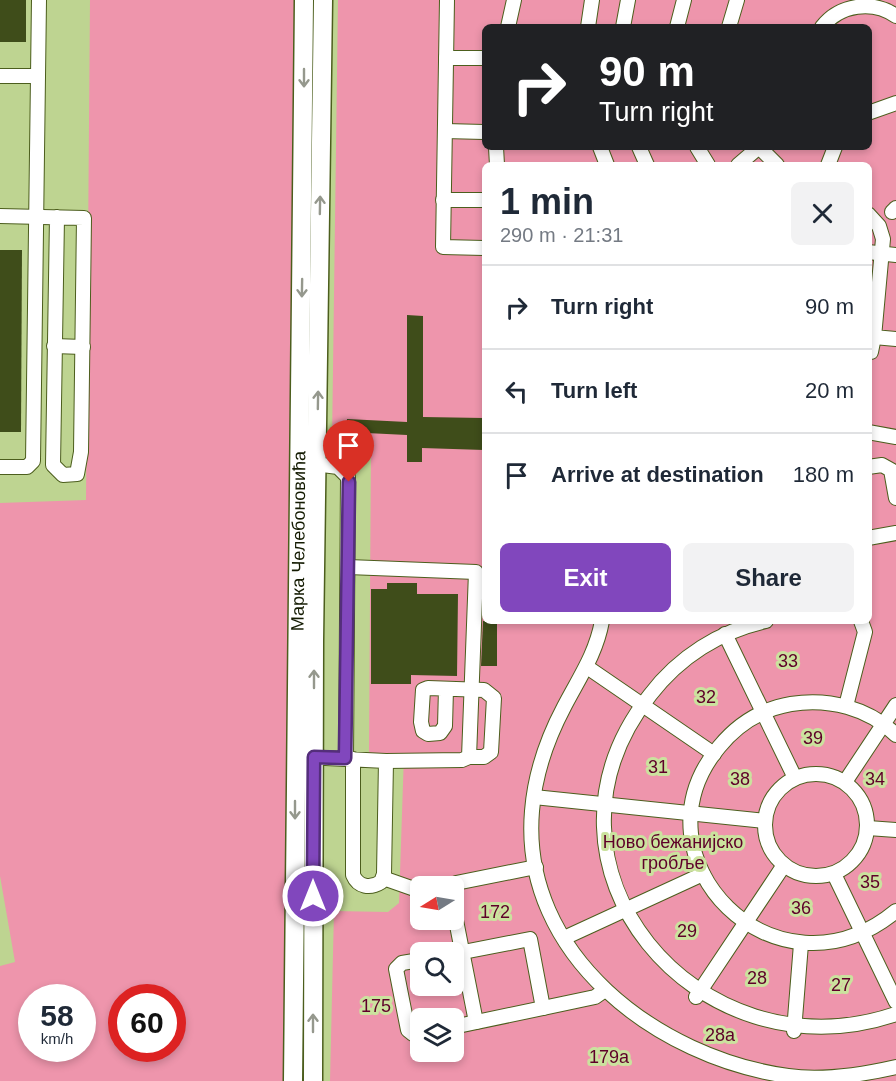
<!DOCTYPE html>
<meta charset="utf-8">
<style>
:root{--surface:#fff;--page:#f2f2f3;--text:#1f2937;--muted:#747a83;--line:#e0e1e3;--accent:#8147bd}
body{margin:0;font-family:Arial,sans-serif;background:var(--page);color:var(--text);height:100vh;display:flex;flex-direction:column;font-size:22px;white-space:nowrap}
*{box-sizing:border-box;margin:0}
p{font-size:20px;color:var(--muted)}
.icon{flex:none;width:33px;height:33px;fill:none;stroke:currentColor;stroke-width:2;stroke-linecap:round;stroke-linejoin:round}
.map{position:relative;flex:1;overflow:hidden}
.drawer{position:absolute;left:482px;top:162px;width:390px;height:462px;display:flex;flex-direction:column;background:var(--surface);border-radius:9px;box-shadow:0 3px 9px #0003}
.drawer>*{flex:none}
.top-card{position:absolute;left:482px;top:24px;width:390px;height:126px;border-radius:9px;box-shadow:0 3px 9px #0003;background:#202124;color:#fff;overflow:hidden}
.needle{width:39px;rotate:259deg}
.fabs{position:absolute;left:410px;top:876px;display:grid;gap:12px}
.fabs a{display:grid;place-items:center;width:54px;height:54px;border-radius:9px;background:var(--surface);box-shadow:0 3px 9px #0003;font-size:30px}
.speed{position:absolute;left:18px;top:984px;display:flex;gap:12px;font-size:30px;font-weight:700;text-align:center}
.speed>*{display:grid;place-content:center;width:78px;height:78px;border-radius:50%;background:var(--surface);box-shadow:0 3px 9px #0003;line-height:1}
.speed small{font-size:15px;font-weight:400}
.speed .limit{border:9px solid #d22;background:#fff;color:#111}
.pin{position:absolute;display:grid;place-items:center;width:51px;height:51px;color:#fff;margin:-62px -26px;border-radius:50% 50% 50% 0;rotate:-45deg;box-shadow:0 0 6px #0007}
.pin .icon{rotate:45deg}
.me{position:absolute;width:66px;margin:-33px;rotate:0deg;stroke-linejoin:round;filter:drop-shadow(0 0 4px #0008)}
.turn{display:flex;align-items:center;gap:21px;height:126px;padding:0 18px;font-size:27px}
.turn .icon{width:78px;height:78px;stroke-width:2.5}
.turn b{display:block;font-size:42px;line-height:51px}
.round{display:grid;place-items:center;flex:none;width:63px;height:63px;border-radius:9px;background:var(--page)}
.summary{display:flex;align-items:center;justify-content:space-between;height:102px;padding:0 18px}
h1{font-size:36px;font-weight:700;line-height:45px}
.cta{display:flex;gap:12px;margin-top:auto;padding:12px 18px}
.cta a{flex:1;height:69px;border-radius:9px;background:var(--accent);color:#fff;font-size:24px;font-weight:700;line-height:69px;text-align:center}
.cta a+a{background:var(--page);color:var(--text)}
ul{padding:0;list-style:none}
li{display:flex;align-items:center;gap:18px;height:84px;padding:0 18px;border-top:2px solid var(--line)}
li div{flex:1}
li b{display:block;font-size:22px}
li em{font-style:normal}
.map>svg:first-child{display:block}
</style>
<div class="map">
<svg width="896" height="1081" viewBox="0 0 896 1081">
<rect width="100%" height="100%" fill="#bed491"/>
<!-- green -->
<g fill="#ee95ac" fill-rule="evenodd">
<path d="M90,0H297L288,1081H0V966L15,962L0,876V503L86,500ZM32,998H82V1048H32ZM122,998H172V1048H122Z"/>
<path d="M338,0H896V1081H330L334,911L388,912L399,903L404,754L369,753L371,444L332,443ZM484,27H868V147H484ZM484,165H868V621H484ZM420,886H453V920H420ZM420,952H453V986H420ZM420,1018H453V1052H420Z"/>
</g>
<!-- building -->
<g fill="#3f4d1a">
<rect x="0" y="0" width="26" height="42"/>
<polygon points="0,250 22,250 21,432 0,432"/>
<polygon points="407,315 423,316 423,417 484,418 484,450 422,448 422,462 407,462 407,435 346,432 347,419 407,422"/>
<polygon points="387,583 417,583 417,594 458,594 457,676 411,675 411,684 371,684 371,589 387,589"/>
<polygon points="483,621 497,621 497,666 481,666"/>
</g>
<g fill="none" stroke-linecap="round" stroke-linejoin="round">
<defs>
<g id="minor">
<polyline points="447,0 443,247 484,248"/>
<polyline points="508,27 514,0"/>
<polyline points="588,27 592,0"/>
<polyline points="623,27 628,0"/>
<polyline points="677,27 684,0"/>
<polyline points="729,27 737,0"/>
<path d="M822,27C840,4 873,0 896,16"/>
<polyline points="446,58 484,58"/>
<polyline points="0,76 38,76 39,0"/>
<polyline points="868,113 896,103"/>
<polyline points="445,131 484,132"/>
<polyline points="496,147 497,165"/>
<polyline points="600,147 607,165"/>
<polyline points="639,147 647,165"/>
<polyline points="697,147 708,165"/>
<polyline points="759,147 777,165"/>
<polyline points="738,165 759,147"/>
<polyline points="828,165 835,147"/>
<polyline points="443,200 484,200"/>
<polyline points="892,212 896,208"/>
<polyline points="868,214 879,226 883,239 874,337 896,339"/>
<polyline points="0,216 84,218 81,452 77,474 63,475 53,465 57,217"/>
<polyline points="868,252 896,255"/>
<polyline points="54,346 83,347"/>
<polyline points="868,352 871,352 874,337"/>
<polyline points="868,432 896,437"/>
<polyline points="307,463 338,467 348,477 346,758"/>
<polyline points="0,467 27,467 33,461 38,76"/>
<polyline points="868,467 882,465 891,470 896,498"/>
<polyline points="868,538 896,533"/>
<polyline points="348,567 476,572 469,757 462,760 386,761"/>
<path d="M602,621C596,654 579,678 564,707C546,741 535,773 532,811C520,955 658,1058 788,1076C823,1081 861,1075 896,1067"/>
<path d="M766,621C720,631 679,657 650,695C516,865 697,1081 896,1014"/>
<polyline points="725,634 795,778"/>
<polyline points="587,667 714,754"/>
<polyline points="446,689 445,726 440,733 428,734 423,731 421,722 423,690 428,688 484,690 494,698 491,752 484,757 469,757"/>
<polyline points="846,706 865,632 861,621"/>
<path d="M896,735C869,708 829,698 791,704C762,709 737,725 719,747C627,858 776,1010 896,911"/>
<path d="M305,757L386,761L384,874L381,882C370,889 358,887 353,875V759"/>
<circle cx="816" cy="825" r="51"/>
<polyline points="845,782 896,705"/>
<polyline points="534,797 765,821"/>
<polyline points="868,828 896,830"/>
<polyline points="834,874 896,1002"/>
<polyline points="383,878 420,891"/>
<polyline points="451,886 456,883 536,867"/>
<polyline points="453,905 476,1022"/>
<polyline points="564,938 703,874"/>
<polyline points="453,954 530,939 543,1008"/>
<polyline points="420,960 402,963 396,969 408,1030 413,1034 420,1034"/>
<polyline points="696,997 784,865"/>
<polyline points="453,1027 595,997 605,990"/>
<polyline points="794,1031 801,944"/>
</g>
<g id="major">
<path id="s1" d="M293,1081L304,0"/>
<polyline points="313,1081 314,641 323,0"/>
</g>
</defs>
<!-- minor casing -->
<use href="#minor" stroke="#4c5e1d" stroke-width="16"/>
<!-- major casing -->
<use href="#major" stroke="#4c5e1d" stroke-width="21"/>
<!-- minor -->
<use href="#minor" stroke="#fff" stroke-width="14"/>
<!-- major -->
<use href="#major" stroke="#fff" stroke-width="18"/>
</g>
<!-- one-way arrows -->
<defs><path id="oneway-shaft" d="M-6 0H5M1.5-3L5.5 0L1.5 3" fill="none" stroke-width="1.6" stroke-linecap="round" stroke-linejoin="round" transform="scale(1.5)"/></defs>
<g stroke="#95988d">
<use href="#oneway-shaft" transform="translate(304 78) rotate(90)"/>
<use href="#oneway-shaft" transform="translate(320 205) rotate(-89)"/>
<use href="#oneway-shaft" transform="translate(302 288) rotate(91)"/>
<use href="#oneway-shaft" transform="translate(318 400) rotate(-89)"/>
<use href="#oneway-shaft" transform="translate(314 679) rotate(-90)"/>
<use href="#oneway-shaft" transform="translate(295 810) rotate(90)"/>
<use href="#oneway-shaft" transform="translate(313 1023) rotate(-90)"/>
</g>
<g fill="none" stroke-linecap="round" stroke-linejoin="round">
<defs>
<polyline id="route" points="313,896 314,757 345,758 349,482"/>
</defs>
<!-- route casing -->
<use href="#route" stroke="#542e7b" stroke-width="15"/>
<!-- route -->
<use href="#route" stroke="#8147bd" stroke-width="10"/>
</g>
<g text-anchor="middle" dominant-baseline="central" stroke-width="6" stroke-linejoin="round" paint-order="stroke">
<!-- street labels -->
<g font-size="18" fill="#141b02" stroke="#cbe29e">
<text stroke="none"><textPath href="#s1" startOffset="540">Марка Челебоновића</textPath></text>
</g>
<!-- park labels -->
<g font-size="18" fill="#5e0029" stroke="#cbe29e">
<text x="788" y="661">33</text>
<text x="706" y="697">32</text>
<text x="813" y="738">39</text>
<text x="658" y="767">31</text>
<text x="740" y="779">38</text>
<text x="875" y="779">34</text>
<text x="673" y="842">Ново бежанијско<tspan x="673" dy="21">гробље</tspan></text>
<text x="870" y="882">35</text>
<text x="801" y="908">36</text>
<text x="495" y="912">172</text>
<text x="687" y="931">29</text>
<text x="757" y="978">28</text>
<text x="841" y="985">27</text>
<text x="376" y="1006">175</text>
<text x="720" y="1035">28a</text>
<text x="609" y="1057">179a</text>
</g>
</g>
</svg>
<div class="fabs">
<a><svg class="needle" viewBox="-14 -14 28 28"><path d="M0-13l5 13h-10z" fill="#e53935"/><path d="M0 13l5-13h-10z" fill="#747a83"/></svg></a>
<a><svg class="icon" aria-label="search" viewBox="0 0 24 24"><circle cx="10" cy="10" r="6"/><path d="M15 15l6 6"/></svg></a>
<a><svg class="icon" aria-label="layers" viewBox="0 0 24 24"><path d="M12 4l9 5-9 5-9-5zM3 14l9 5 9-5"/></svg></a>
</div>
<div class="speed"><div>58<small>km/h</small></div><div class="limit">60</div></div>
<div class="pin" style="left:349px;top:482px;background:#d93025"><svg class="icon" aria-label="arrive" viewBox="0 0 24 24"><path d="M6 21V4h12l-3 4 3 4H6"/></svg></div>
<svg class="me" style="left:313px;top:896px" viewBox="-20 -20 40 40"><circle r="17" fill="#8147bd" stroke="#fff" stroke-width="3"/><path d="M0-11L8 9 0 5-8 9z" fill="#fff"/></svg>
<div class="top-card">
<div class="turn"><svg class="icon" aria-label="right" viewBox="0 0 24 24"><path d="M7 20v-9h11M14 6l5 5-5 5"/></svg><div><b>90 m</b>Turn right</div></div>
</div>
<section class="drawer">
<div class="summary"><div><h1>1 min</h1><p>290 m · 21:31</p></div><a class="round"><svg class="icon" aria-label="close" viewBox="0 0 24 24"><path d="M6 6l12 12M18 6L6 18"/></svg></a></div>
<ul>
<li><svg class="icon" aria-label="right" viewBox="0 0 24 24"><path d="M7 20v-9h11M14 6l5 5-5 5"/></svg><div><b>Turn right</b></div><em>90 m</em></li>
<li><svg class="icon" aria-label="left" viewBox="0 0 24 24"><path d="M17 20v-9H6M10 6l-5 5 5 5"/></svg><div><b>Turn left</b></div><em>20 m</em></li>
<li><svg class="icon" aria-label="arrive" viewBox="0 0 24 24"><path d="M6 21V4h12l-3 4 3 4H6"/></svg><div><b>Arrive at destination</b></div><em>180 m</em></li>
</ul>
<div class="cta"><a>Exit</a><a>Share</a></div>
</section>
</div>
